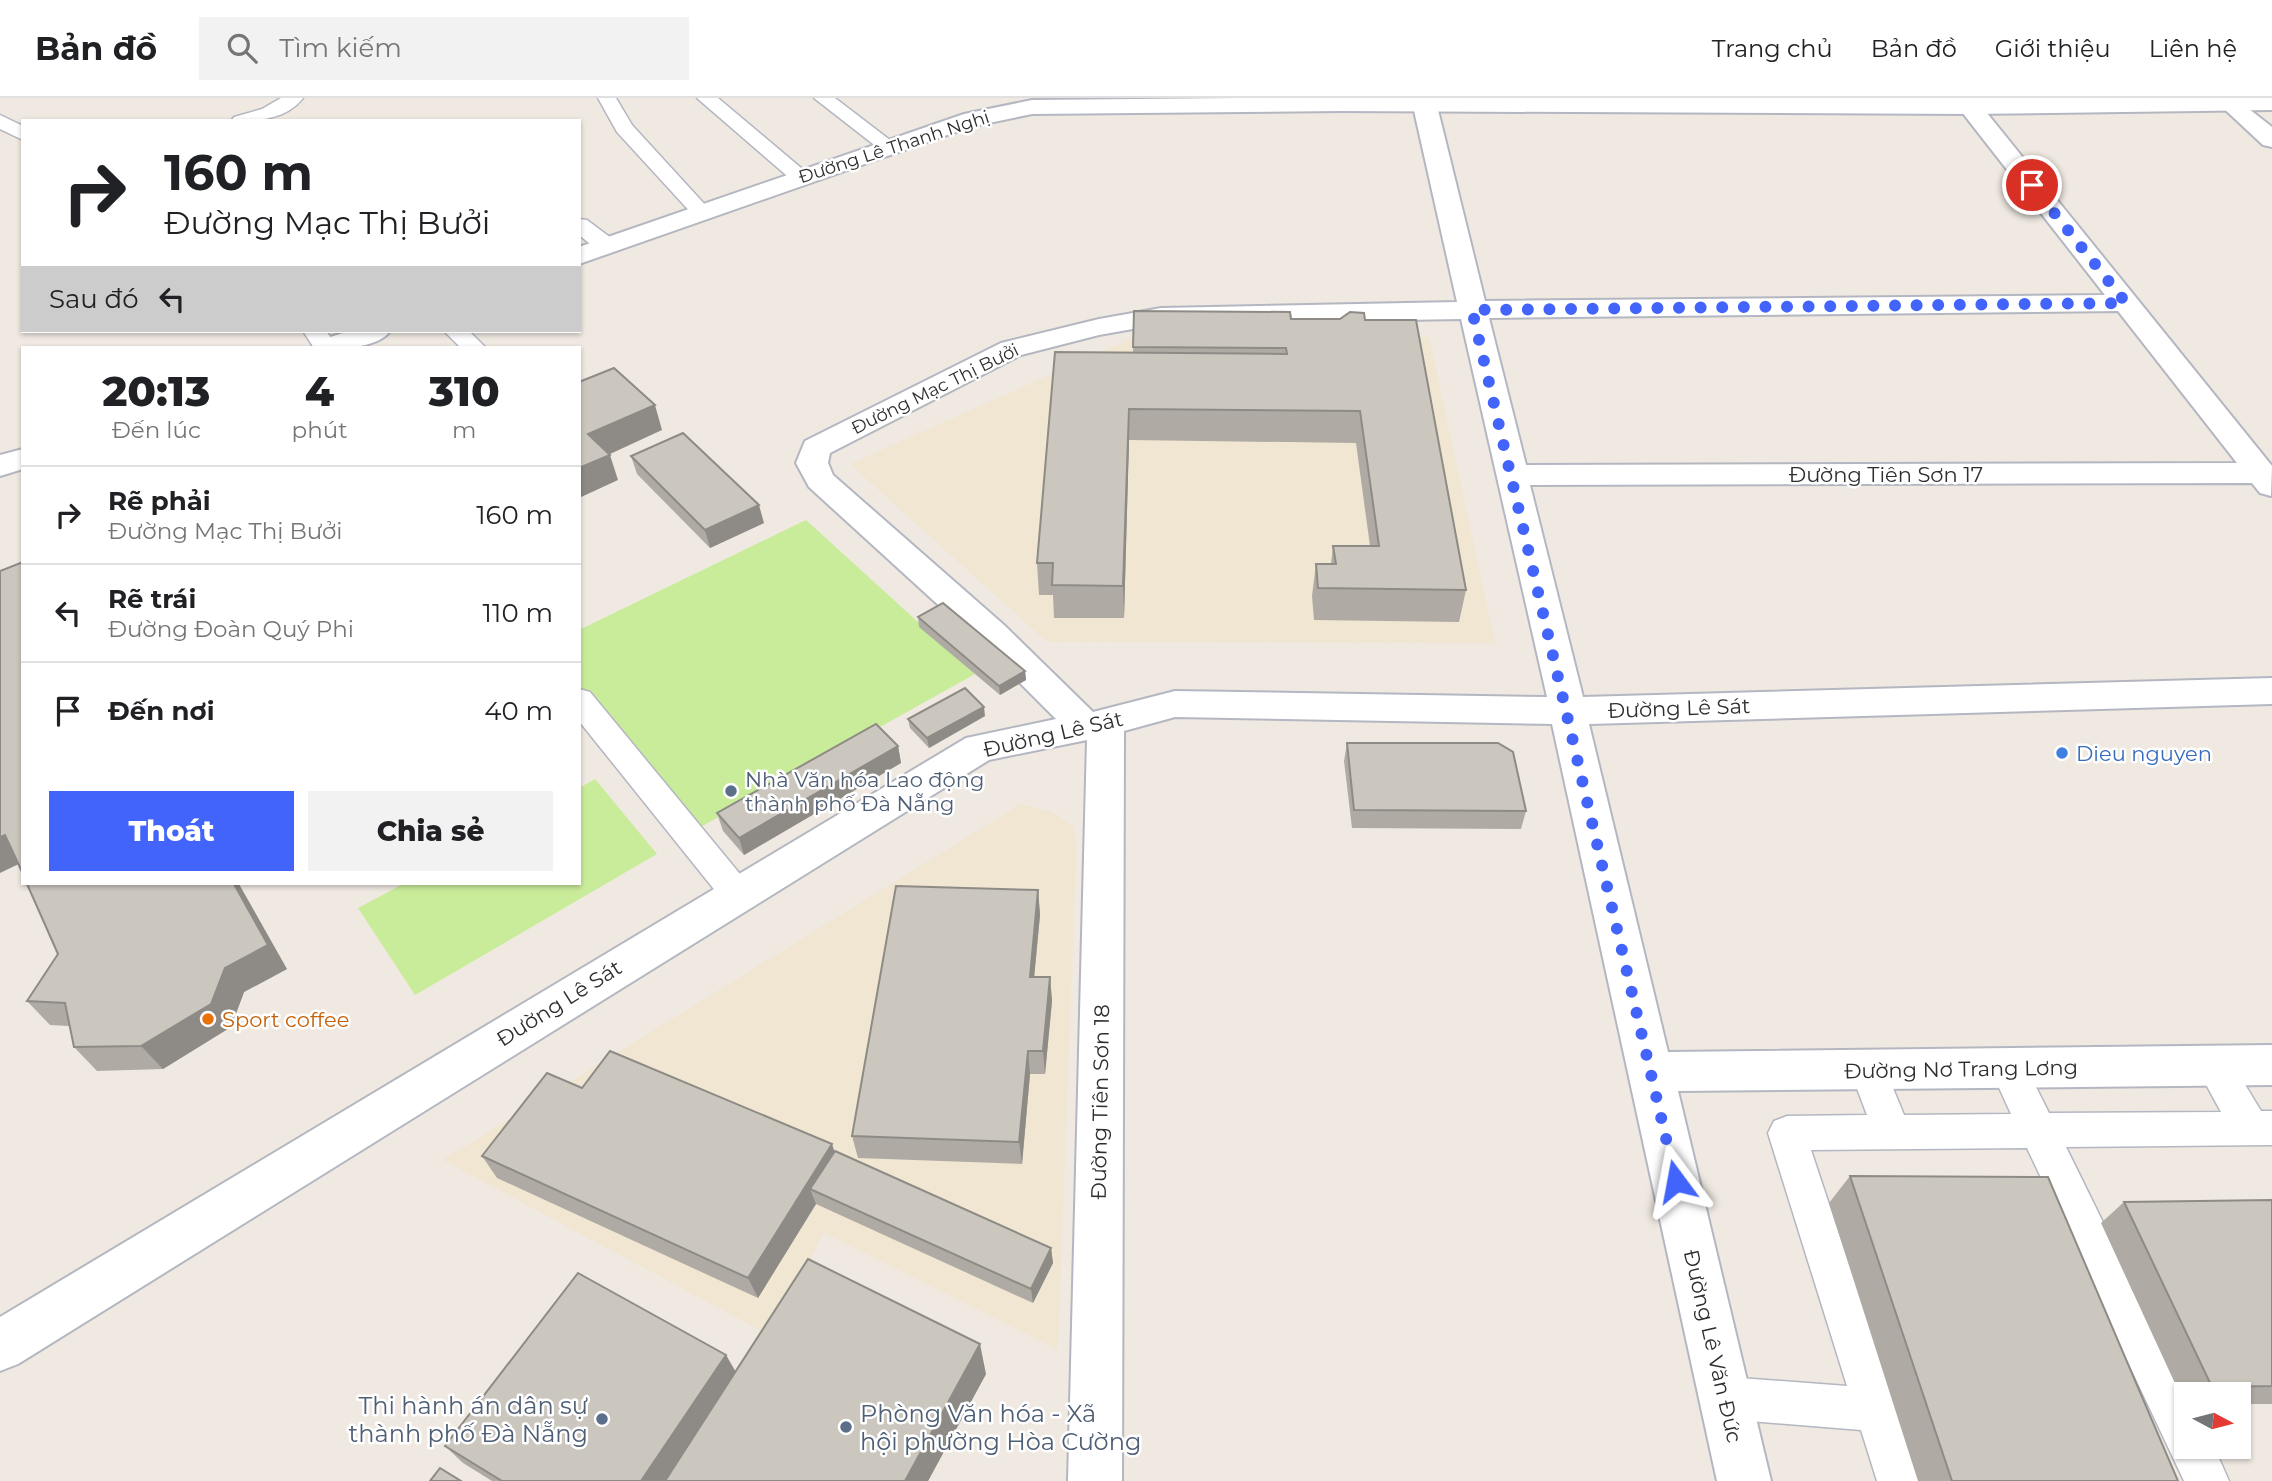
<!DOCTYPE html>
<html lang="vi">
<meta charset="utf-8">
<style>
:root{--surface:#fff;--page:#f2f2f2;--text:#202124;--muted:#757577;--line:#e0e0e0;--accent:#4264fb}
body{margin:0;font-family:Montserrat,sans-serif;background:var(--page);color:var(--text);height:100vh;display:flex;flex-direction:column;font-size:26px;white-space:nowrap}
*{box-sizing:border-box;margin:0}
p{font-size:23px;color:var(--muted)}
.icon{flex:none;width:38px;height:38px;fill:none;stroke:currentColor;stroke-width:2;stroke-linecap:round;stroke-linejoin:round}
.map{position:relative;flex:1;overflow:hidden}
.details{position:absolute;left:21px;top:248px;width:560px;height:539px;display:flex;flex-direction:column;background:var(--surface);border-radius:0px;box-shadow:0 2px 5px #0004}
.details>*{flex:none}
.top-card{position:absolute;left:21px;top:21px;width:560px;height:214px;border-radius:0px;box-shadow:0 2px 5px #0004;background:#fff;color:var(--text);overflow:hidden}
.needle{width:46px;rotate:97deg}
.buttons{position:absolute;left:2174px;top:1284px;display:grid;gap:14px}
.buttons a{display:grid;place-items:center;width:77px;height:77px;border-radius:0px;background:var(--surface);box-shadow:0 2px 5px #0004;font-size:35px}
.pin{position:absolute;display:grid;place-items:center;width:60px;height:60px;color:#fff;margin:-30px;border:4px solid #fff;border-radius:50%;box-shadow:0 2px 7px #0007}
.me{position:absolute;width:77px;margin:-38px;rotate:347deg;stroke-linejoin:round;filter:drop-shadow(0 0 5px #0008)}
.turn{display:flex;align-items:center;gap:24px;height:147px;padding:0 28px;font-size:32px}
.turn .icon{width:91px;height:91px;stroke-width:2.5}
.turn b{display:block;font-size:49px;line-height:60px}
.then{display:flex;align-items:center;height:66px;padding:0 28px;background:#0003;gap:14px;font-size:26px}
.eta{display:flex;justify-content:space-evenly;align-items:center;height:119px;text-align:center}
.eta b{font-size:42px;font-weight:800;line-height:49px}
.primary-button{display:flex;gap:14px;margin-top:auto;padding:14px 28px}
.primary-button a{flex:1;height:80px;border-radius:0px;background:var(--accent);color:#fff;font-size:28px;font-weight:800;line-height:80px;text-align:center}
.primary-button a+a{background:var(--page);color:var(--text)}
ul{padding:0;list-style:none}
li{display:flex;align-items:center;gap:21px;height:98px;padding:0 28px;border-top:2px solid var(--line)}
li div{flex:1}
li b{display:block;font-size:26px}
li em{font-style:normal}
header{display:flex;align-items:center;gap:42px;box-sizing:border-box;height:98px;padding:0 35px;background:var(--surface);border-bottom:2px solid var(--line)}
header strong{font-size:33px}
nav{display:flex;gap:38px;margin-inline-start:auto;font-size:24px}
.search{width:490px;height:63px;background:var(--page);display:flex;align-items:center;gap:18px;box-sizing:border-box;padding:0 24px;border-radius:0px;color:var(--muted);font-size:26px}
.map>svg:first-child{display:block}
</style>
<header>
<strong>Bản đồ</strong>
<div class="search"><svg class="icon" aria-label="search" viewBox="0 0 24 24"><circle cx="10" cy="10" r="6"/><path d="M15 15l6 6"/></svg>Tìm kiếm</div>
<nav><a>Trang chủ</a><a>Bản đồ</a><a>Giới thiệu</a><a>Liên hệ</a></nav>
</header>
<div class="map">
<svg width="2272" height="1383" viewBox="0 0 2272 1383">
<rect width="100%" height="100%" fill="#efe9e1"/>
<!-- education -->
<g fill="#f0e6d1">
<polygon points="1137,238 1429,239 1495,545 1047,544 850,366"/>
<polygon points="1021,706 1052,714 1074,728 1076,753 1058,1252 824,1135 769,1237 443,1062"/>
</g>
<!-- pitch -->
<g fill="#c9ec9a">
<polygon points="806,422 975,576 697,731 579,592 579,532"/>
<polygon points="595,681 657,756 415,897 358,810 403,786 579,786 579,690"/>
</g>
<g fill="none" stroke-linecap="round" stroke-linejoin="round">
<defs>
<g id="service">
<path d="M281,0H303C286,22 257,23 231,23L234,19L262,11Z"/>
<polygon points="598,0 616,0 632,27 708,110 712,114 708,118 694,118 617,34"/>
<polygon points="697,0 718,0 807,75 810,79 807,83 793,83"/>
<polygon points="814,0 835,0 899,49 896,53 882,53"/>
<polygon points="0,17 23,28 23,42 0,31"/>
<polygon points="579,121 587,122 615,143 618,148 615,153 599,153 579,137"/>
<polygon points="303,233 326,233 338,250 314,250"/>
<polygon points="444,233 469,233 486,250 461,250"/>
<polygon points="579,591 590,594 749,787 754,796 749,805 737,809 725,805 579,623"/>
<polygon points="2214,952 2227,957 2261,1013 2272,1013 2272,1047 2066,1049 2188,1297 2186,1297 2186,1349 2214,1349 2229,1383 2184,1383 2027,1050 1811,1052 1921,1383 1877,1383 1861,1332 1726,1321 1711,1315 1705,1300 1711,1285 1726,1279 1847,1288 1768,1035 1774,1023 1787,1018 1867,1017 1850,972 1855,961 1868,956 1881,961 1904,1017 2011,1016 1990,970 1995,959 2008,954 2021,959 2049,1015 2221,1014 2196,968 2201,957"/>
</g>
<g id="minor">
<polygon points="2235,0 2272,29 2272,49 2263,47 2219,6 2223,1"/>
<path d="M1425,1L1433,3L1437,8L1485,203L2105,197L1958,9L1962,4H1978L2272,368L2271,398L2260,395L2252,385L1530,387L1583,599L2272,580V606L1589,626L1668,954L2272,947V987L1678,993L1771,1383H1717L1552,626L1175,619L1124,633L1122,1383H1068L1087,642L989,662L18,1266L0,1273V1219L966,640L1056,621L980,545L809,389L796,365L805,343L1001,245L1099,221L1161,210L1457,204L1413,8L1417,3ZM2118,213L2237,365L1526,367L1489,220ZM1461,221L1547,599L1175,593L1093,614L1004,527L833,377L828,365L830,355L1021,257L1099,237L1161,226Z"/>
</g>
<g id="secondary">
<polygon points="1239,0 2272,0 2272,12 1970,16 1342,13 1032,16 970,29 579,166 579,149 964,16 1032,2"/>
<path d="M349,233H390C377,252 332,251 311,250L315,244Z"/>
<polygon points="23,351 23,371 0,378 0,357"/>
</g>
</defs>
<!-- service casing -->
<use href="#service" stroke="#b4b7c1" stroke-width="3"/>
<!-- minor casing -->
<use href="#minor" stroke="#b4b7c1" stroke-width="4"/>
<!-- secondary casing -->
<use href="#secondary" stroke="#b4b7c1" stroke-width="4"/>
<!-- service -->
<use href="#service" fill="#fff" fill-rule="evenodd"/>
<!-- minor -->
<use href="#minor" fill="#fff" fill-rule="evenodd"/>
<!-- secondary -->
<use href="#secondary" fill="#fff" fill-rule="evenodd"/>
</g>
<!-- wall -->
<g fill="#afaba4">
<polygon points="1134,213 1291,221 1365,222 1466,492 1459,524 1314,522 1312,498 1316,466 1331,466 1333,448 1370,448 1356,345 1129,342 1124,520 1054,520 1053,497 1039,497 1037,465 1133,255"/>
<polygon points="631,358 764,425 710,450 637,376"/>
<polygon points="918,519 1025,573 1026,582 1000,597 919,529"/>
<polygon points="985,618 929,650 910,630 908,621"/>
<polygon points="1347,645 1526,713 1521,731 1352,730 1344,663"/>
<polygon points="898,648 901,665 744,757 723,733 717,715"/>
<polygon points="1038,792 1040,817 1034,879 1050,879 1052,903 1045,976 1030,976 1022,1066 858,1060 852,1038"/>
<polygon points="58,856 287,871 244,894 231,929 163,971 97,973 74,949 69,928 50,927 27,903"/>
<polygon points="582,990 835,1053 1051,1150 1053,1165 1033,1205 816,1106 758,1200 497,1080 482,1058"/>
<polygon points="1850,1078 2178,1383 1918,1383 1829,1105"/>
<polygon points="2272,1102 2272,1306 2238,1306 2238,1297 2186,1297 2186,1307 2185,1307 2101,1125 2124,1104"/>
<polygon points="726,1257 735,1274 986,1276 928,1383 492,1383 463,1365 445,1348"/>
</g>
<!-- shaded-wall -->
<g fill="#8e8b86">
<polygon points="655,307 662,332 597,362 588,336"/>
<polygon points="1129,311 1129,342 1124,520 1123,488"/>
<polygon points="610,357 618,382 579,400 579,370"/>
<polygon points="759,407 764,425 710,450 705,432"/>
<polygon points="1025,573 1026,582 1000,597 999,588"/>
<polygon points="984,609 985,618 929,650 927,640"/>
<polygon points="898,648 901,665 744,757 739,740"/>
<polygon points="5,737 23,764 0,775 0,739"/>
<polygon points="234,786 239,786 287,871 244,894 231,929 163,971 141,948"/>
<polygon points="1038,792 1040,817 1032,902 1030,879"/>
<polygon points="1050,879 1052,903 1045,976 1043,953"/>
<polygon points="1028,953 1030,976 1022,1066 1019,1044"/>
<polygon points="832,1046 839,1068 810,1091 816,1106 758,1200 748,1180"/>
<polygon points="1051,1150 1053,1165 1033,1205 1031,1191"/>
<polygon points="980,1246 986,1276 928,1383 905,1383"/>
<polygon points="726,1257 737,1276 666,1383 641,1383"/>
</g>
<!-- building -->
<g fill="#cbc7bf" stroke="#8e8b86" stroke-width="2">
<polygon points="1134,213 1290,214 1291,221 1340,221 1350,214 1364,215 1365,222 1416,222 1466,492 1318,490 1316,466 1336,466 1333,448 1379,448 1360,313 1129,311 1123,488 1052,487 1053,465 1037,465 1055,254 1287,256 1286,250 1133,249"/>
<polygon points="614,270 655,307 588,336 610,357 579,370 579,284"/>
<polygon points="683,335 759,407 705,432 631,358"/>
<polygon points="23,464 23,776 5,737 0,739 0,473"/>
<polygon points="943,505 1025,573 999,588 918,519"/>
<polygon points="965,590 984,609 927,640 908,621"/>
<polygon points="876,626 898,648 739,740 717,715"/>
<polygon points="1347,645 1498,645 1513,654 1526,713 1354,712"/>
<polygon points="27,786 234,786 268,847 225,870 211,906 141,948 74,949 65,905 27,903 58,856"/>
<polygon points="896,788 1038,792 1030,879 1050,879 1043,953 1028,953 1019,1044 852,1038"/>
<polygon points="610,953 832,1046 748,1180 482,1058 547,975 582,990"/>
<polygon points="835,1053 1051,1150 1031,1191 810,1091"/>
<polygon points="1850,1078 2048,1079 2178,1383 1952,1383"/>
<polygon points="2272,1102 2272,1288 2212,1289 2124,1104"/>
<polygon points="808,1161 980,1246 905,1383 665,1383"/>
<polygon points="578,1175 726,1257 641,1383 502,1383 445,1348"/>
<polygon points="440,1370 461,1383 430,1383"/>
</g>
<g fill="none" stroke-linecap="round" stroke-linejoin="round">
<!-- route -->
<polyline stroke="#4264fb" stroke-width="12" stroke-dasharray="0 21.6" points="1676,1083 1472,212 2126,205 2032,87"/>
</g>
<!-- markers -->
<circle fill="#3f7fe0" stroke="#fff" stroke-width="2.5" cx="2062" cy="655" r="7"/>
<g fill="#5c6f8a" stroke="#fff" stroke-width="2.5">
<circle cx="731" cy="693" r="7"/>
<circle cx="602" cy="1321" r="7"/>
<circle cx="846" cy="1329" r="7"/>
</g>
<circle fill="#e8710a" stroke="#fff" stroke-width="2.5" cx="208" cy="921" r="7"/>
<g text-anchor="middle" dominant-baseline="central" stroke-width="5" stroke-linejoin="round" paint-order="stroke">
<!-- far-street labels -->
<g font-size="18" fill="#2e2e2e" stroke="#fff">
<text transform="translate(894 49) rotate(-18)">Đường Lê Thanh Nghị</text>
<text transform="translate(935 291) rotate(-26)">Đường Mạc Thị Bưởi</text>
</g>
<!-- street labels -->
<g font-size="21" fill="#2e2e2e" stroke="#fff">
<text x="1886" y="376">Đường Tiên Sơn 17</text>
<text transform="translate(1679 610) rotate(-2)">Đường Lê Sát</text>
<text transform="translate(1053 636) rotate(-13)">Đường Lê Sát</text>
<text transform="translate(559 905) rotate(-32)">Đường Lê Sát</text>
<text transform="translate(1961 971) rotate(-1)">Đường Nơ Trang Lơng</text>
<text transform="translate(1100 1004) rotate(-89)">Đường Tiên Sơn 18</text>
<text transform="translate(1713 1248) rotate(77)">Đường Lê Văn Đức</text>
</g>
<!-- shop labels -->
<g font-size="21" fill="#366cbe" stroke="#fff" text-anchor="start">
<text x="2076" y="655">Dieu nguyen</text>
</g>
<!-- service labels -->
<g font-size="21" fill="#4e5e75" stroke="#fff" text-anchor="start">
<text x="745" y="681">Nhà Văn hóa Lao động<tspan x="745" dy="24">thành phố Đà Nẵng</tspan></text>
</g>
<!-- food labels -->
<g font-size="21" fill="#c56008" stroke="#fff" text-anchor="start">
<text x="222" y="921">Sport coffee</text>
</g>
<!-- near-service labels -->
<g font-size="24" fill="#4e5e75" stroke="#fff" text-anchor="end">
<text x="588" y="1307">Thi hành án dân sự<tspan x="588" dy="28">thành phố Đà Nẵng</tspan></text>
<text x="860" y="1315" text-anchor="start">Phòng Văn hóa - Xã<tspan x="860" dy="28">hội phường Hòa Cường</tspan></text>
</g>
</g>
</svg>
<div class="buttons">
<a><svg class="needle" viewBox="-14 -14 28 28"><path d="M0-13l5 13h-10z" fill="#e53935"/><path d="M0 13l5-13h-10z" fill="#757577"/></svg></a>
</div>
<div class="pin" style="left:2032px;top:87px;background:#d93025"><svg class="icon" aria-label="arrive" viewBox="0 0 24 24"><path d="M6 21V4h12l-3 4 3 4H6"/></svg></div>
<svg class="me" style="left:1676px;top:1083px" viewBox="-20 -20 40 40"><path d="M0-17L14 15 0 8-14 15z" fill="#4264fb" stroke="#fff" stroke-width="4"/></svg>
<div class="top-card">
<div class="turn"><svg class="icon" aria-label="right" viewBox="0 0 24 24"><path d="M7 20v-9h11M14 6l5 5-5 5"/></svg><div><b>160 m</b>Đường Mạc Thị Bưởi</div></div>
<div class="then">Sau đó<svg class="icon" aria-label="left" viewBox="0 0 24 24"><path d="M17 20v-9H6M10 6l-5 5 5 5"/></svg></div>
</div>
<section class="details">
<div class="eta">
<div><b>20:13</b><p>Đến lúc</p></div>
<div><b>4</b><p>phút</p></div>
<div><b>310</b><p>m</p></div>
</div>
<ul>
<li><svg class="icon" aria-label="right" viewBox="0 0 24 24"><path d="M7 20v-9h11M14 6l5 5-5 5"/></svg><div><b>Rẽ phải</b><p>Đường Mạc Thị Bưởi</p></div><em>160 m</em></li>
<li><svg class="icon" aria-label="left" viewBox="0 0 24 24"><path d="M17 20v-9H6M10 6l-5 5 5 5"/></svg><div><b>Rẽ trái</b><p>Đường Đoàn Quý Phi</p></div><em>110 m</em></li>
<li><svg class="icon" aria-label="arrive" viewBox="0 0 24 24"><path d="M6 21V4h12l-3 4 3 4H6"/></svg><div><b>Đến nơi</b></div><em>40 m</em></li>
</ul>
<div class="primary-button"><a>Thoát</a><a>Chia sẻ</a></div>
</section>
</div>
